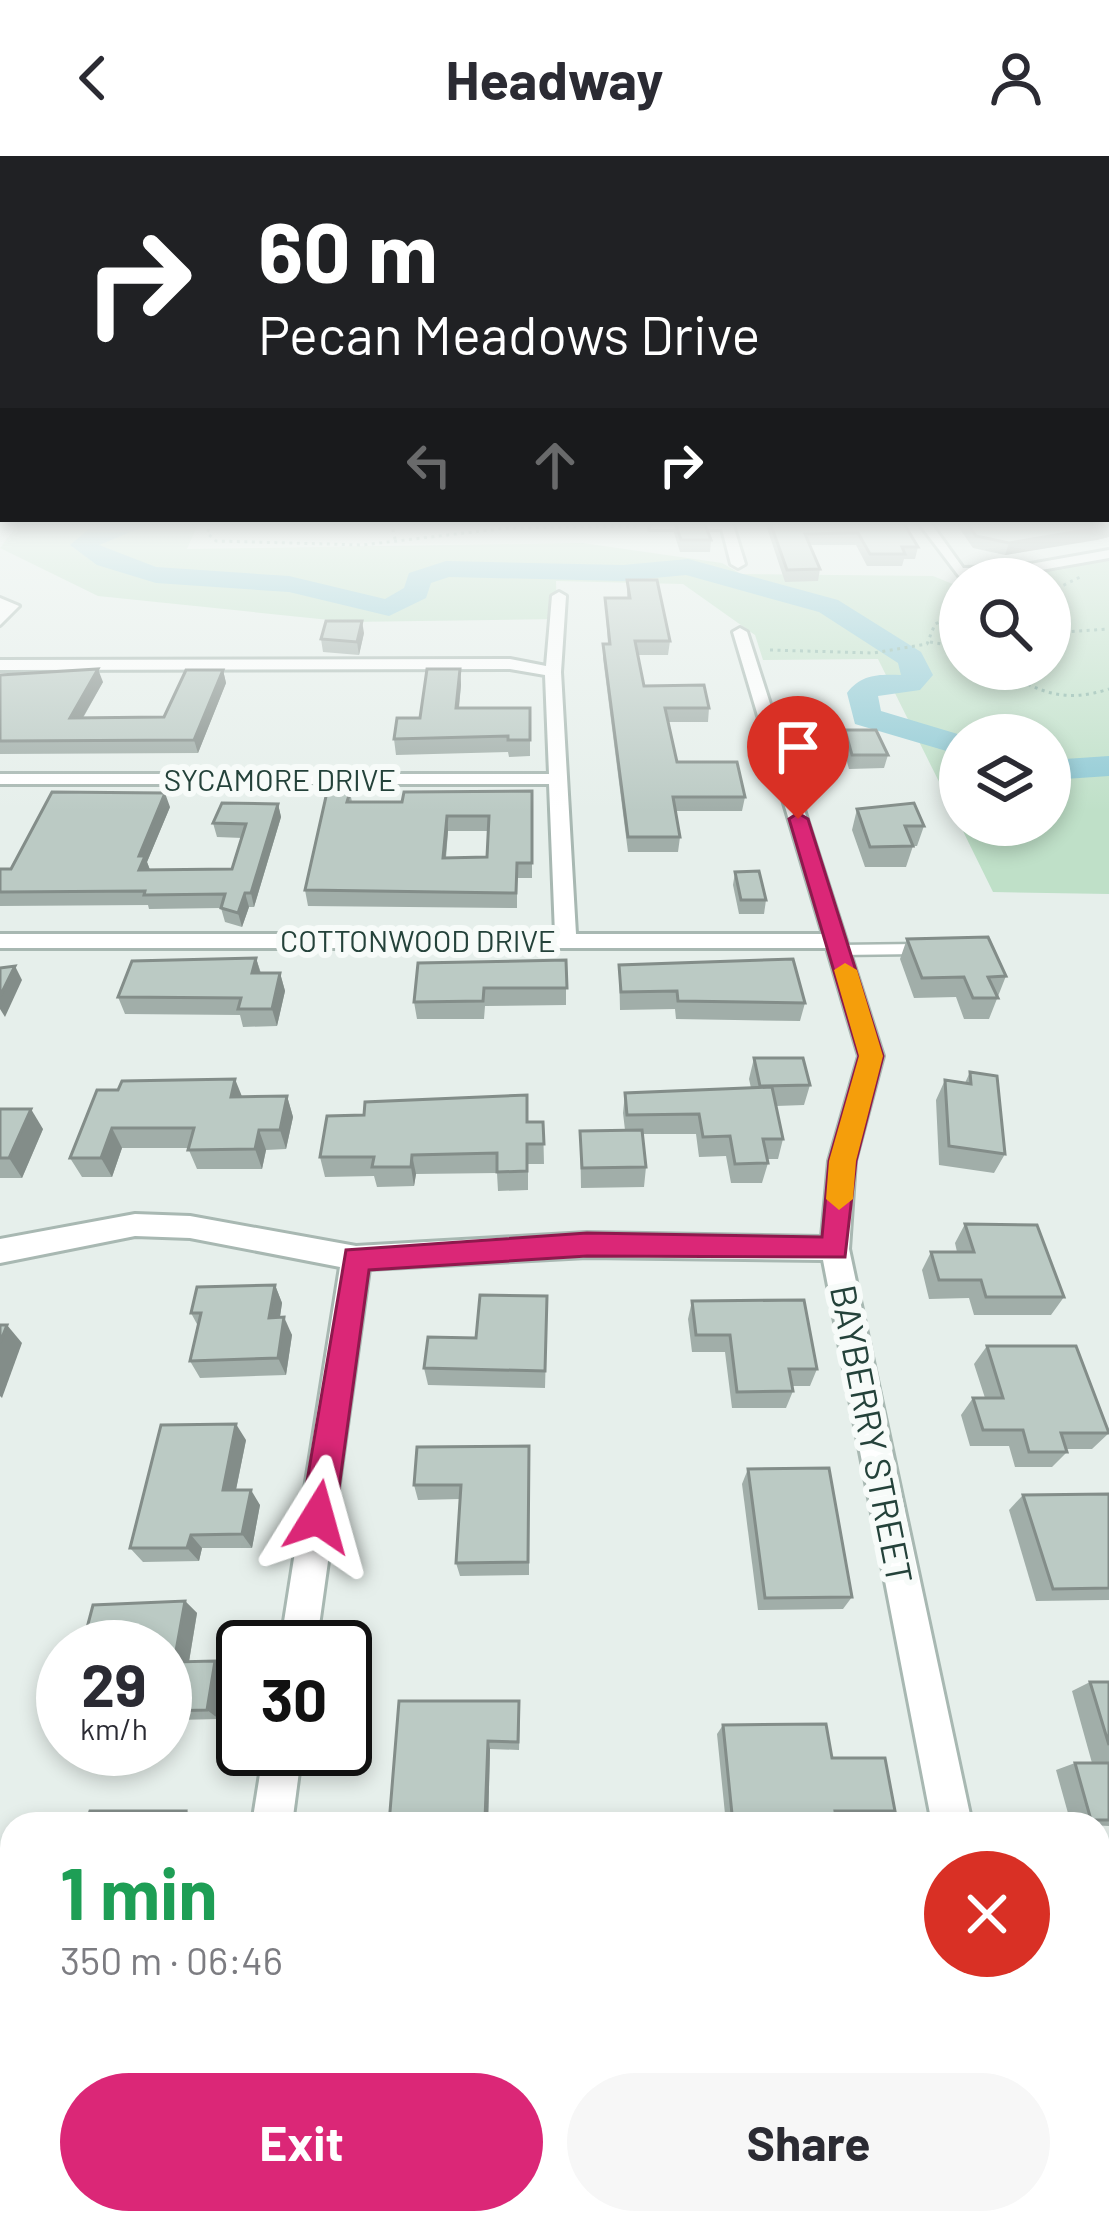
<!DOCTYPE html>
<meta charset="utf-8">
<style>
:root{--surface:#fff;--page:#f7f7f7;--text:#2b2b33;--muted:#7c7c81;--accent:#db2777}
body{margin:0;font-family:Barlow,sans-serif;background:var(--page);color:var(--text);height:100vh;display:flex;flex-direction:column;font-size:45px;white-space:nowrap}
*{box-sizing:border-box;margin:0}
p{font-size:39px;color:var(--muted)}
.icon{flex:none;width:66px;height:66px;fill:none;stroke:currentColor;stroke-width:2;stroke-linecap:round;stroke-linejoin:round}
.map{position:relative;flex:1;overflow:hidden}
.details{position:absolute;left:0px;top:1656px;width:1110px;height:423px;display:flex;flex-direction:column;background:var(--surface);border-radius:36px 36px 0 0;box-shadow:0 6px 18px #0003}
.details>*{flex:none}
.banner{position:absolute;left:0px;top:0px;width:1110px;height:366px;box-shadow:0 6px 18px #0003;background:#202124;color:#fff;overflow:hidden}
.fabs{position:absolute;left:939px;top:402px;display:grid;gap:24px}
.fabs a{display:grid;place-items:center;width:132px;height:132px;border-radius:50%;background:var(--surface);box-shadow:0 6px 18px #0003;font-size:60px}
.speed{position:absolute;left:36px;top:1464px;display:flex;gap:24px;font-size:60px;font-weight:700;text-align:center}
.speed>*{display:grid;place-content:center;width:156px;height:156px;border-radius:50%;background:var(--surface);box-shadow:0 6px 18px #0003;line-height:1}
.speed small{font-size:30px;font-weight:400}
.speed .limit{border:6px solid #111;border-radius:18px;background:#fff;color:#111}
.pin{position:absolute;display:grid;place-items:center;width:102px;height:102px;color:#fff;margin:-123px -51px;border-radius:50% 50% 50% 0;rotate:-45deg;box-shadow:0 0 12px #0007}
.pin .icon{rotate:45deg}
.me{position:absolute;width:132px;margin:-66px;rotate:8deg;stroke-linejoin:round;filter:drop-shadow(0 0 9px #0008)}
.turn{display:flex;align-items:center;gap:42px;height:252px;padding:0 60px;font-size:54px}
.turn .icon{width:156px;height:156px;stroke-width:2.5}
.turn b{display:block;font-size:84px;line-height:102px}
.lanes{display:flex;align-items:center;height:114px;padding:0 60px;background:#0003;justify-content:center;gap:60px;direction:ltr}
.lanes .off{opacity:.35}
.round{display:grid;place-items:center;flex:none;width:126px;height:126px;border-radius:63px;background:var(--page)}
.summary{display:flex;align-items:center;justify-content:space-between;height:204px;padding:0 60px}
h1{font-size:72px;font-weight:700;line-height:90px;color:#1e9e55}
.cta{display:flex;gap:24px;margin-top:auto;padding:24px 60px}
.cta a{flex:1;height:138px;border-radius:72px;background:var(--accent);color:#fff;font-size:48px;font-weight:700;line-height:138px;text-align:center}
.cta a+a{background:var(--page);color:var(--text)}
header{display:flex;justify-content:space-between;align-items:center;height:156px;padding:0 60px;background:var(--surface);font-size:54px;font-weight:700}
.map>svg:first-child{display:block}
</style>
<header><svg class="icon" aria-label="back" viewBox="0 0 24 24"><path d="M15 5l-7 7 7 7"/></svg>Headway<svg class="icon" aria-label="person" viewBox="0 0 24 24"><circle cx="12" cy="8" r="4"/><path d="M4 21q1-7 8-7t8 7"/></svg></header>
<div class="map">
<svg width="1109" height="2077" viewBox="0 0 1109 2077">
<rect width="100%" height="100%" fill="#e6efeb"/>
<!-- green -->
<polygon fill="#bfe0c8" points="20,366 199,366 187,393 583,387 722,407 741,418 933,420 960,431 960,513 1050,513 1050,423 993,423 1109,402 1109,738 993,736 960,669 1050,669 1050,579 960,579 960,668 878,503 763,504 755,479 683,428 556,425 557,463 349,466 98,440 0,392"/>
<g fill="none" stroke-linecap="round" stroke-linejoin="round">
<!-- river -->
<g fill="#8ec9d4" fill-rule="evenodd">
<path d="M117,366H155L99,389L156,411L289,420L385,443L404,432L409,417L446,405L623,409L688,403L838,444L921,496L933,519L920,534L878,540L881,555L961,579L960,599L855,568L847,537C861,518 879,518 901,519L898,507L819,456L686,419L623,425L449,421L431,427L426,442L389,460L289,436L156,427L97,409L70,389L89,373Z"/>
<polygon points="1109,600 1109,620 1050,624 1050,604"/>
</g>
<defs>
<polyline id="lane" points="839,794 919,793"/>
<g id="street">
<polygon points="655,366 732,366 745,408 738,412 731,408 722,373 650,373"/>
<polygon points="918,366 930,366 963,412 1013,411 1109,394 1109,402 1013,419 959,420"/>
<polygon points="559,436 566,440 561,516 576,778 823,778 733,476 740,472 747,476 883,900 855,1005 849,1093 972,1668 932,1668 823,1104 587,1101 369,1113 316,1491 280,1491 340,1111 190,1082 135,1080 0,1107 0,1083 135,1058 190,1060 356,1090 587,1077 822,1081 829,1005 859,900 827,792 0,792 0,778 555,778 549,628 0,628 0,618 549,618 545,519 510,513 0,514 0,504 510,503 546,510 552,440"/>
<polygon points="0,442 19,450 0,469"/>
<polygon points="264,1593 302,1593 292,1668 252,1668"/>
<polygon points="189,2067 237,2067 237,2077 187,2077"/>
<polygon points="1009,2067 1057,2067 1060,2077 1010,2077"/>
</g>
</defs>
<!-- lane casing -->
<use href="#lane" stroke="#a8b8b2" stroke-width="15"/>
<!-- street casing -->
<use href="#street" stroke="#a8b8b2" stroke-width="6"/>
<!-- path -->
<g stroke="#86b3a5" stroke-width="3" stroke-dasharray="3 4.5" stroke-linecap="butt">
<polyline points="212,366 207,377 216,385 363,389 507,372 638,370"/>
<polyline points="391,366 396,387"/>
<polyline points="1050,436 1080,421"/>
<polyline points="1050,471 1065,476 1109,473"/>
<polyline points="930,486 960,491"/>
<polyline points="770,494 874,497 927,488 935,468 960,457"/>
<path d="M1002,513C1039,537 1065,547 1109,533"/>
</g>
<!-- lane -->
<use href="#lane" stroke="#fff" stroke-width="10"/>
<!-- street -->
<use href="#street" fill="#fff" fill-rule="evenodd"/>
</g>
<!-- wall -->
<g fill="#a1aea9" fill-rule="evenodd">
<polygon points="675,366 711,384 710,396 680,396 674,377"/>
<polygon points="765,366 903,366 918,391 915,403 904,403 902,410 867,410 856,389 810,389 820,413 818,425 785,426"/>
<polygon points="955,366 1109,366 1109,381 1005,399 973,392"/>
<polygon points="627,424 670,485 668,499 638,499 644,530 709,552 708,566 668,566 677,606 745,641 742,655 676,655 680,681 678,696 628,696 603,502 603,488 608,488 605,442 627,442"/>
<polygon points="364,477 359,499 323,496 321,483"/>
<polygon points="460,513 461,529 459,552 530,552 530,600 509,601 508,596 396,599 394,583 420,562"/>
<polygon points="223,514 226,527 198,597 0,598 0,519 103,526 83,562 164,561"/>
<polygon points="845,574 888,599 884,612 849,613 842,588"/>
<path d="M532,635V722H517V752L308,750L305,734L350,636L352,646H402ZM448,675H488L487,701L446,702Z"/>
<polygon points="278,648 281,661 254,751 249,751 242,771 225,766 221,752 149,753 148,749 0,750 0,713 11,713 170,651 147,706 150,714 232,713 242,682 217,681 213,667"/>
<polygon points="857,653 924,670 917,690 913,690 906,711 865,711 852,674"/>
<polygon points="735,716 766,744 764,758 739,758 733,729"/>
<polygon points="907,783 1006,820 989,863 964,863 956,841 914,842 900,803"/>
<polygon points="256,802 261,817 280,817 285,835 277,870 243,871 240,859 125,858 118,841"/>
<polygon points="566,804 566,849 485,850 484,863 417,863 414,846"/>
<polygon points="619,809 805,847 800,865 676,863 675,853 620,854"/>
<polygon points="754,902 810,929 804,949 776,950 783,983 778,1003 767,1003 768,1007 762,1027 731,1027 726,1000 699,1001 696,978 643,978 646,1011 644,1031 581,1032 580,975 625,974 623,957 625,937 751,932 749,923"/>
<polygon points="970,916 1005,998 994,1017 939,1009 936,944 945,924 965,927"/>
<polygon points="97,934 242,941 287,940 293,961 286,993 266,994 262,1013 197,1013 188,992 122,992 112,1021 82,1021 70,1002"/>
<polygon points="0,953 43,973 22,1022 0,1022"/>
<polygon points="527,966 543,966 544,1008 528,1008 528,1034 498,1035 497,1017 416,1018 414,1030 377,1031 374,1020 325,1021 320,1001"/>
<polygon points="965,1068 1064,1141 1051,1159 974,1159 969,1142 929,1143 922,1114 931,1096 957,1096 955,1087"/>
<polygon points="275,1129 282,1147 280,1161 292,1179 286,1219 200,1222 190,1205 198,1170 191,1157"/>
<polygon points="692,1145 817,1213 810,1230 792,1230 793,1235 786,1252 732,1252 725,1196 692,1196 688,1163"/>
<polygon points="547,1158 545,1232 428,1229 424,1212 476,1182"/>
<polygon points="987,1190 1109,1277 1092,1293 1066,1293 1067,1296 1052,1311 1015,1311 1009,1290 970,1290 961,1259 973,1242 985,1242 974,1208"/>
<polygon points="246,1284 236,1334 260,1349 252,1392 202,1392 199,1405 143,1406 130,1392"/>
<polygon points="529,1290 529,1419 460,1420 456,1407 460,1343 418,1344 414,1329"/>
<polygon points="748,1313 852,1441 843,1453 758,1454 742,1328"/>
<polygon points="1109,1338 1109,1444 1036,1445 1009,1354 1023,1339"/>
<polygon points="185,1445 197,1457 189,1506 215,1505 226,1515 219,1563 177,1564 172,1591 165,1591 165,1491"/>
<polygon points="1090,1526 1109,1526 1109,1670 1071,1668 1056,1614 1075,1607 1092,1607 1072,1535"/>
<polygon points="520,1555 519,1594 490,1593 488,1668 389,1668"/>
<polygon points="723,1569 832,1602 895,1655 882,1660 836,1661 837,1668 726,1668 717,1578"/>
<polygon points="758,2067 896,2067 897,2077 758,2077"/>
</g>
<!-- shaded-wall -->
<g fill="#838d89">
<polygon points="1109,370 1109,381 1097,384 1005,399 1009,387"/>
<polygon points="362,465 364,477 359,499 357,486"/>
<polygon points="98,513 103,526 75,575 70,562"/>
<polygon points="460,513 461,529 457,568 456,552"/>
<polygon points="223,514 226,527 198,597 194,584"/>
<polygon points="165,637 170,651 147,706 150,714 139,714 139,700"/>
<polygon points="278,648 281,661 254,751 251,737"/>
<polygon points="447,660 448,675 444,717 443,702"/>
<polygon points="245,737 249,751 242,771 238,757"/>
<polygon points="256,802 261,819 252,817"/>
<polygon points="15,810 22,824 5,861 0,853 0,840"/>
<polygon points="280,817 285,835 277,870 272,853"/>
<polygon points="235,923 243,943 231,941"/>
<polygon points="287,940 293,961 286,993 280,974"/>
<polygon points="31,953 43,973 22,1022 9,1002"/>
<polygon points="112,972 122,992 112,1021 101,1002"/>
<polygon points="259,974 266,994 262,1013 255,993"/>
<polygon points="412,999 416,1018 414,1030 411,1011"/>
<polygon points="275,1129 282,1147 277,1180 269,1162"/>
<polygon points="284,1161 292,1179 286,1219 278,1202"/>
<polygon points="7,1169 22,1187 2,1242 0,1240 0,1187"/>
<polygon points="236,1268 246,1284 233,1348 223,1334"/>
<polygon points="251,1334 260,1349 252,1392 242,1378"/>
<polygon points="191,1379 202,1392 199,1405 187,1392"/>
<polygon points="185,1445 197,1457 187,1517 174,1506"/>
<polygon points="215,1505 226,1515 219,1563 207,1554"/>
<polygon points="165,1556 177,1564 172,1591 165,1587"/>
<polygon points="488,1585 490,1593 488,1668 485,1663"/>
<polygon points="186,1655 200,1661 198,1668 184,1668"/>
<polygon points="99,2067 118,2067 116,2077 98,2077"/>
</g>
<!-- building -->
<g fill="#bbcac4" stroke="#838d89" stroke-width="3" fill-rule="evenodd">
<polygon points="675,366 704,366 711,384 681,384"/>
<polygon points="770,366 903,366 918,391 902,391 905,398 870,398 858,377 805,378 820,413 787,414"/>
<polygon points="966,366 1109,366 1109,370 1009,387 976,380"/>
<polygon points="627,424 657,424 670,485 635,485 644,530 704,529 709,552 665,552 677,606 737,606 745,641 673,641 680,681 628,681 603,488 610,488 605,442 630,442"/>
<polygon points="326,465 362,465 357,486 321,483"/>
<polygon points="98,513 70,562 164,561 186,514 223,514 194,584 0,585 0,519"/>
<polygon points="427,513 460,513 456,552 530,552 530,584 508,584 508,580 394,583 397,562 420,562"/>
<polygon points="845,574 876,574 888,599 852,599"/>
<path d="M532,635V707H517L516,737L305,734L327,636H350L347,646H402L404,636ZM447,660H489L487,701L443,702Z"/>
<polygon points="52,636 165,637 139,700 145,700 139,714 232,713 246,668 213,667 222,647 278,648 251,737 245,737 238,757 221,752 225,738 144,739 145,735 0,736 0,713 11,713"/>
<polygon points="914,647 924,670 905,670 913,690 870,691 857,653"/>
<polygon points="759,715 766,744 741,744 735,716"/>
<polygon points="988,781 1006,820 988,821 998,842 973,842 964,821 922,822 907,783"/>
<polygon points="256,802 252,817 280,817 272,853 238,853 241,842 118,841 132,805"/>
<polygon points="793,803 805,847 678,845 677,835 621,836 619,809"/>
<polygon points="566,804 567,832 484,832 483,845 414,846 418,807"/>
<polygon points="15,810 0,840 0,812"/>
<polygon points="754,902 803,902 810,929 760,930"/>
<polygon points="970,916 997,920 1005,998 949,990 945,924 971,928"/>
<polygon points="235,923 231,941 287,940 280,974 259,974 255,993 188,994 194,972 112,972 101,1002 70,1002 97,934 118,934 122,925"/>
<polygon points="772,931 783,983 763,983 768,1007 735,1008 730,980 703,981 699,958 627,959 625,937"/>
<polygon points="527,939 527,966 543,966 544,988 527,988 527,1015 497,1016 497,997 412,999 411,1011 372,1011 374,1001 320,1001 327,960 364,959 365,946"/>
<polygon points="0,953 31,953 9,1002 0,1002"/>
<polygon points="642,974 646,1011 582,1012 580,975"/>
<polygon points="965,1068 1037,1069 1064,1141 986,1141 981,1124 939,1124 931,1096 974,1096"/>
<polygon points="275,1129 269,1162 284,1161 278,1202 190,1205 201,1157 191,1157 197,1131"/>
<polygon points="480,1139 547,1140 545,1215 424,1212 428,1181 476,1182"/>
<polygon points="804,1144 817,1213 789,1213 793,1235 737,1236 730,1179 696,1179 692,1145"/>
<polygon points="0,1169 7,1169 0,1187"/>
<polygon points="987,1190 1076,1190 1109,1277 1061,1277 1067,1296 1029,1296 1023,1274 983,1274 973,1242 1003,1242"/>
<polygon points="236,1268 223,1334 251,1334 242,1378 191,1379 187,1392 130,1392 161,1269"/>
<polygon points="529,1290 528,1406 456,1407 461,1329 414,1329 417,1291"/>
<polygon points="829,1312 852,1441 765,1442 748,1313"/>
<polygon points="1109,1338 1109,1432 1053,1433 1023,1339"/>
<polygon points="185,1445 174,1506 215,1505 207,1554 165,1555 165,1491 82,1491 93,1449"/>
<polygon points="1090,1526 1109,1526 1109,1589"/>
<polygon points="399,1545 519,1545 518,1586 488,1585 485,1663 456,1663 455,1668 389,1668"/>
<polygon points="826,1568 832,1602 885,1602 895,1655 835,1655 837,1668 733,1668 723,1569"/>
<polygon points="1075,1607 1109,1607 1109,1664 1091,1664"/>
<polygon points="90,1655 186,1655 184,1668 86,1668"/>
<polygon points="12,1980 12,2067 99,2067 98,2077 0,2077 0,1981"/>
<polygon points="347,2067 527,2067 527,2077 346,2077"/>
<polygon points="767,2067 896,2067 897,2077 767,2077"/>
</g>
<!-- sky -->
<linearGradient id="sky" x2="0" y2="1"><stop stop-color="#84bce0"/><stop offset="0.56" stop-color="#f4f8f6"/><stop offset="1" stop-color="#f4f8f6" stop-opacity="0"/></linearGradient>
<rect width="1109" height="656" fill="url(#sky)"/>
<!-- route -->
<polygon fill="#db2777" stroke="#8e194d" stroke-width="3" points="798,657 808,663 883,900 856,1005 845,1101 587,1100 369,1114 335,1361 330,1373 318,1378 306,1373 301,1361 346,1094 587,1077 822,1081 829,1005 859,900 789,663"/>
<!-- slow -->
<polygon fill="#f59e0b" points="845,807 857,814 883,900 856,1005 853,1043 839,1054 826,1043 829,1005 859,900 834,814"/>
<g text-anchor="middle" dominant-baseline="central" stroke-width="12" stroke-linejoin="round" paint-order="stroke">
<!-- far-street labels -->
<g font-size="30" fill="#24423a" stroke="#f7fbf9">
<text x="280" y="623">SYCAMORE DRIVE</text>
<text x="418" y="784">COTTONWOOD DRIVE</text>
</g>
<!-- street labels -->
<g font-size="36" fill="#24423a" stroke="#f7fbf9">
<text transform="translate(873 1278) rotate(79)">BAYBERRY STREET</text>
</g>
</g>
</svg>
<div class="fabs">
<a><svg class="icon" aria-label="search" viewBox="0 0 24 24"><circle cx="10" cy="10" r="6"/><path d="M15 15l6 6"/></svg></a>
<a><svg class="icon" aria-label="layers" viewBox="0 0 24 24"><path d="M12 4l9 5-9 5-9-5zM3 14l9 5 9-5"/></svg></a>
</div>
<div class="speed"><div>29<small>km/h</small></div><div class="limit">30</div></div>
<div class="pin" style="left:798px;top:663px;background:#d93025"><svg class="icon" aria-label="arrive" viewBox="0 0 24 24"><path d="M6 21V4h12l-3 4 3 4H6"/></svg></div>
<svg class="me" style="left:318px;top:1361px" viewBox="-20 -20 40 40"><path d="M0-17L14 15 0 8-14 15z" fill="#db2777" stroke="#fff" stroke-width="4"/></svg>
<div class="banner">
<div class="turn"><svg class="icon" aria-label="right" viewBox="0 0 24 24"><path d="M7 20v-9h11M14 6l5 5-5 5"/></svg><div><b>60 m</b>Pecan Meadows Drive</div></div>
<div class="lanes"><svg class="icon off" aria-label="left" viewBox="0 0 24 24"><path d="M17 20v-9H6M10 6l-5 5 5 5"/></svg><svg class="icon off" aria-label="ahead" viewBox="0 0 24 24"><path d="M12 20V5M6 11l6-6 6 6"/></svg><svg class="icon" aria-label="right" viewBox="0 0 24 24"><path d="M7 20v-9h11M14 6l5 5-5 5"/></svg></div>
</div>
<section class="details">
<div class="summary"><div><h1>1 min</h1><p>350 m · 06:46</p></div><a class="round" style="background:#d93025;color:#fff"><svg class="icon" aria-label="close" viewBox="0 0 24 24"><path d="M6 6l12 12M18 6L6 18"/></svg></a></div>
<div class="cta"><a>Exit</a><a>Share</a></div>
</section>
</div>
